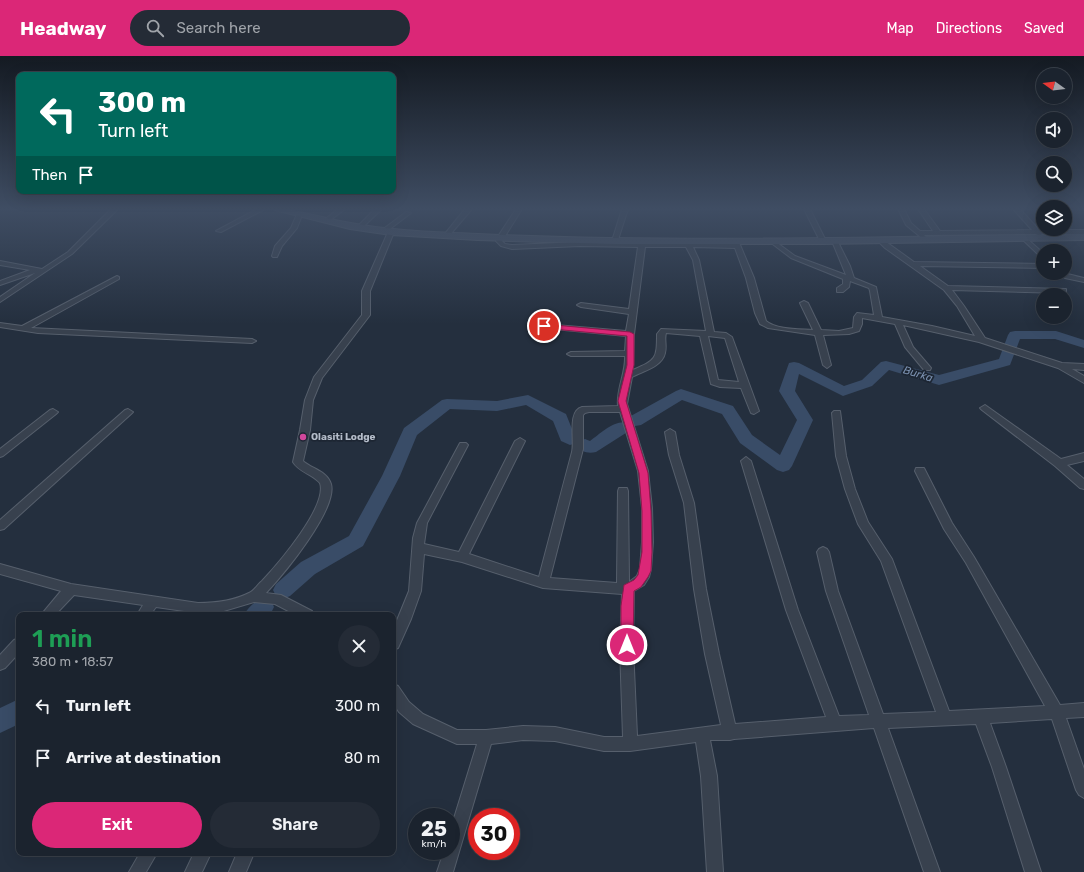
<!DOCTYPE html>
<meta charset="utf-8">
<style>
:root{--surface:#1b232e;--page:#242b36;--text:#f1f3f6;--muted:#a0a4aa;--line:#39404a;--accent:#db2777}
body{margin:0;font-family:Rubik,sans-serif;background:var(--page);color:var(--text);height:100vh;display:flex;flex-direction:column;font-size:15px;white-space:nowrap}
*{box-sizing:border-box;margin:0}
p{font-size:13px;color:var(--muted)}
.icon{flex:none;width:22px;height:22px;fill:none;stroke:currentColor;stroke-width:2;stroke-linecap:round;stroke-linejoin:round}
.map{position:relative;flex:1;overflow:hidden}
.sheet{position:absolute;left:16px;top:556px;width:380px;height:244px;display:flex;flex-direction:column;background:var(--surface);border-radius:8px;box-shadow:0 4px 16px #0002,0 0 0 1px var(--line)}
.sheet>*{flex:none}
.guide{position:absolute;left:16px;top:16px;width:380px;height:122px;border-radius:8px;box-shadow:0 4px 16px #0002,0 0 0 1px var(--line);background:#00695c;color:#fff;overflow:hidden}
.needle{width:26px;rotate:285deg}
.fabs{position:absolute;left:1036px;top:12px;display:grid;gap:8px}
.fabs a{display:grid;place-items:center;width:36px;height:36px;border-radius:50%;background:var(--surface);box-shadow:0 4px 16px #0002,0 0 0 1px var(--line);font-size:20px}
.speed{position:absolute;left:408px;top:752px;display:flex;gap:8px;font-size:20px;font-weight:700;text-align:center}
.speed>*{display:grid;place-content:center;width:52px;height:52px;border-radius:50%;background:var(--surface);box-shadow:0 4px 16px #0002,0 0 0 1px var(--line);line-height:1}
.speed small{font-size:10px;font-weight:400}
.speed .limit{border:6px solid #d22;background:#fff;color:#111}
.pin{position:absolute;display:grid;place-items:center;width:34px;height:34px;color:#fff;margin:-17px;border:2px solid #fff;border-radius:50%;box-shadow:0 1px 4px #0007}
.me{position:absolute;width:44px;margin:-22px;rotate:0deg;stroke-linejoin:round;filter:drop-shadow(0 0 3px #0008)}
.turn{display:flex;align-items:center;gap:14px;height:84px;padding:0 16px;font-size:18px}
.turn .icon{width:52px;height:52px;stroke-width:2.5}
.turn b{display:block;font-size:28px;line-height:34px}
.then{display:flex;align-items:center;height:38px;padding:0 16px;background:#0003;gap:8px;font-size:15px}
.round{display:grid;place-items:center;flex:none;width:42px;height:42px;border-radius:21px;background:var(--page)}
.overview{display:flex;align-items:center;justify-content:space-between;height:68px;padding:0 16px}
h1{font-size:24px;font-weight:600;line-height:30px;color:#1e9e55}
.button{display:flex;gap:8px;margin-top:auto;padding:8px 16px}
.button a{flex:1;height:46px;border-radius:24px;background:var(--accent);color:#fff;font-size:16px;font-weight:600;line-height:46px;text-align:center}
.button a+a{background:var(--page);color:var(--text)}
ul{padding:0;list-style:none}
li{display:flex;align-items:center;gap:12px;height:52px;padding:0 16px}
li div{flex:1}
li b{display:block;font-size:15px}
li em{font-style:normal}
header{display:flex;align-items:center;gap:24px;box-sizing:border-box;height:56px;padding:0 20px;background:var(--accent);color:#fff}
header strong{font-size:19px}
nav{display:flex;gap:22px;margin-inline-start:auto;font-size:14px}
.search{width:280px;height:36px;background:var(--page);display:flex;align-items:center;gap:10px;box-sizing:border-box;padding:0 14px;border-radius:22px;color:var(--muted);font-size:15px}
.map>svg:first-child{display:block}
</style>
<header>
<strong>Headway</strong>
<div class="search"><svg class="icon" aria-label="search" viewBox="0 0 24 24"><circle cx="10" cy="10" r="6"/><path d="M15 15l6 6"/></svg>Search here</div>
<nav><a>Map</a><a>Directions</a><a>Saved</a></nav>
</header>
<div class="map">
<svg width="1084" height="816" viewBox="0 0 1084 816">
<rect width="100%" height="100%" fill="#242f3e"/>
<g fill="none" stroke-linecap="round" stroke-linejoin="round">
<!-- river -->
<g fill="#394c67" fill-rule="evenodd">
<path d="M1015,275H1056L1084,284V292L1055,283H1020L1010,309L939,329L889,314L872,330L843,340L799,318L795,335L813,364L792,410L789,414L783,416L777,414L740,387L722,358L682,344L641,369L635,370L630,369L631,371L629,375L596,396C588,398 581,396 577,389L579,385L585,383L590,385C600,378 615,363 628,367L627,365L629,361L676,335L681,333L733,350L752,379L780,399L797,364L779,335L789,307L794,306L799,307L844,330L862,324L881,306L886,305L939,319L999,303L1008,279L1010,276Z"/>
<polygon points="528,339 566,358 574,378 578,383 576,387 570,389 561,385 553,365 526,349 497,355 450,353 417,379 400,420 363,490 315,518 290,540 283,543 276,540 273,534 276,528 301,506 349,480 382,420 404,372 442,344 447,343 497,345"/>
<path d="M264,542L271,544L274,551L270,559H244C249,550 255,545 264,542Z"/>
<polygon points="19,643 19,668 0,677 0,652"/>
</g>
<defs>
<g id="street">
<polygon points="111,153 118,153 72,198 0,246 0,241 35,217 0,229 0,225 30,214 0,209 0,205 42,213 68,196"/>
<polygon points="257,153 265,153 221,176 216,175"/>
<polygon points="338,153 345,153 328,166 324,166 324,164"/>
<polygon points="375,153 382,153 362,172 358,172 358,170"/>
<polygon points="465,153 472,153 448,181 444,181 444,179"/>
<path d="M516,153H522L502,185L505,188L512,189L580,186H613L612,185L622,153H628L617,187H639L640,184H644L645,187L734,188V184H738L754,222L766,265C777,274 799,273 813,274L800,247L804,245L808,247L821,274L839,275L853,272L854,261L857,257L874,259L870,235L869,232L850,225L849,231L843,236H837V232L843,228V223L791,202L770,186V184L772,183L795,200L846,219L832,185L837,184L850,210L854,222L876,231L882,261L932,270L975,280L957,250L944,234L885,192L878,185V183H882L914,206L1043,208V212L920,210L948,230L1066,233V237H1063L952,234L964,250L985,282L1062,307L1084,308V314L1072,313L1084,320V327L1058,312L979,286L903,269L913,291L931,312L930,314H924L905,291L895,268L862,262V268L859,275L849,278L823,279L831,309L827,312L823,309L815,279L768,272L760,268L755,257L746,222L735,192L693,191L699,204L714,276L726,277L732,281L759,355L754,358L751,357L741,332L720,331L711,328L700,280L666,277C664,283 667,290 665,297C662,311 643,315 632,321L627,348L648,415L652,452L653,486L651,513L649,521L644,529L634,535L633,591L637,680L721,669L705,598L694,533L684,447L669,399L665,376L670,373L675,376L679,399L694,447L706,533L719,598L735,668L826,661L786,554L741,405L746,401L751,405L798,554L839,660L869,659L826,535L817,496L819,493L823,491L827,493L829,496L838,535L883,658L936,656L881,505L858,468L845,433L836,400L832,357L834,355H840L846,400L855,433L868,466L892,503L949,655L1045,650L966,507L944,473L915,415L916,412H924L952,467L974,501L1060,649L1084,647V661L1066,662L1084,713V742L1079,739L1076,734L1052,663L990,667L1006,711L1041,816H1025L992,711L976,668L888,672L940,816H924L874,672L734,683L730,684H710L717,720L723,816H707L701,720L696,686L630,695H604L555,685L523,684L491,688L453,816H437L444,795H451V772L477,688H457L413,668L399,656L393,647V628L398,630L409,646L423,658L457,674H486L523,670L555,671L604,681H623L620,591L622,538L543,532L462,506L424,498L421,535L411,563L398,592L393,594V574L409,535L413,482L417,467L460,387H466L468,389L427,467L424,488L459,496L515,385L520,382L525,385L469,498L539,521C550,479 561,437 572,396C575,384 567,355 582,351L618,350C616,333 626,317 625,300H571L567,298L571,296L625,295L626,280L544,272L540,270L544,268L626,275L629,258L581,251L577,249L581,247L629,253L638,191L580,190L512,193L501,190L496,185L497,182ZM645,191H686L693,204L706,275L661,273L657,278C657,303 656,304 633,314L634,278ZM708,280L725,282L739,326L718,324ZM589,356H620L638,415L642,452V486L640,513L637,520L629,526L628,435L627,432H619L618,435L617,527L550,522L583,393V359L585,357Z"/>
<polygon points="804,153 810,153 826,185 825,186 820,185"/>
<polygon points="898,153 904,153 911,167 920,175 933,175 918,153 924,153 940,175 1032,174 1013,153 1020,153 1039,174 1084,174 1084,178 1042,178 1039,180 1036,178 924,179 926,181 923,183 906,169"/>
<polygon points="406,156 411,157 386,176 382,176 382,174"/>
<polygon points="297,158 302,159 297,172 282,190 277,201 273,201 272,200 275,190 291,172"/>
<path d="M391,174L394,176L370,235V259L322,322L313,344L310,374L303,405C312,413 327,415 331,428C338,453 283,519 266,537L281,539L312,555L314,559H296L275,548L254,546L217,557H198L156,551L150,559H137L143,549L74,539L55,559H41L61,535L0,518V508L71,528L198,547C215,547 233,545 249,537C254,535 258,528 262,525C278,508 328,450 320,427C312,418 299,416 293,406L300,374L305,344L314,321L362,259V235L388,176Z"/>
<polygon points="1024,180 1043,197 1043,203 1022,183 1022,181"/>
<path d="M1058,217C1067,217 1074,220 1084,222V226L1065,222Z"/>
<polygon points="117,220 119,221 119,223 31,272 252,283 256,285 252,287 38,277 0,271 0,267 22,270"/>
<polygon points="985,349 1061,403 1084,397 1084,405 1067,409 1084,423 1084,433 1080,432 1055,410 982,354 980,352"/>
<polygon points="53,353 58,356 56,358 3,400 0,401 0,393 50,354"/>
<polygon points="128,353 133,356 131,358 4,473 0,474 0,464 125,354"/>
<polygon points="19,582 19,597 5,612 0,614 0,599 14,584"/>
<polygon points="140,797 157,797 146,816 129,816"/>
<polygon points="194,797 211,797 202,816 185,816"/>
<polygon points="237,797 254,797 246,816 229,816"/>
</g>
<path id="secondary" d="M271,153C299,153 324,163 351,167C393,175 435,176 478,178C680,187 882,181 1084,178V184L823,188H615L478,184L391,179L350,173Z"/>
</defs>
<!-- street casing -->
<use href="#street" stroke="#565f6c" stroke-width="2"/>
<!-- secondary casing -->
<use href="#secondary" stroke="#565f6c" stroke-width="2"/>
<!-- street -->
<use href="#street" fill="#38414e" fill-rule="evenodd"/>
<!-- secondary -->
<use href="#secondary" fill="#465061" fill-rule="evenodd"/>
</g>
<!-- sky -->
<linearGradient id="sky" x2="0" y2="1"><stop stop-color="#141a22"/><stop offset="0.57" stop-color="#3f4d63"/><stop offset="1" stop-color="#3f4d63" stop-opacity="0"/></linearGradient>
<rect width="1084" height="268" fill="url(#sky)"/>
<!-- route -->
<polygon fill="#db2777" stroke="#8e194d" points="544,268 630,276 634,278 634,309 626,345 648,417 651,455 652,496 651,515 648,521 641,531 634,535 633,589 631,593 627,594 623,593 621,589 621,550 624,529 634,524 638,519 642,496 642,455 639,417 618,345 627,309 627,280 542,272 541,270"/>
<!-- markers -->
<circle fill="#d1479c" stroke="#1d2633" stroke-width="1.5" cx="303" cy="381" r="4"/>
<g text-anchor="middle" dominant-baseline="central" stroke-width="3.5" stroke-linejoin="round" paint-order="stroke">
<!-- poi labels -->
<g font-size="10" font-weight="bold" fill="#b4bcc9" stroke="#1d2633" text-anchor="start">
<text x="311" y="381">Olasiti Lodge</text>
</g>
<!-- water labels -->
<g font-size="11" font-style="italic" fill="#7c92b1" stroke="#1d2633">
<text transform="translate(918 318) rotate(17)">Burka</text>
</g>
</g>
</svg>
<div class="fabs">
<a><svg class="needle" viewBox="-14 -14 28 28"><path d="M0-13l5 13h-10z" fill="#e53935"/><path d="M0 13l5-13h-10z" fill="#a0a4aa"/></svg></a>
<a><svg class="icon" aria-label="sound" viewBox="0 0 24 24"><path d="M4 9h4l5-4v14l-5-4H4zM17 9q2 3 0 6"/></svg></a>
<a><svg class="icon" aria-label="search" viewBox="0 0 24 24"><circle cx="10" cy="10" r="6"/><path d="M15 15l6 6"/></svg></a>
<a><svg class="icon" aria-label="layers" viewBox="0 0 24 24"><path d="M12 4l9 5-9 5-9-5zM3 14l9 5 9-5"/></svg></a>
<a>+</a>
<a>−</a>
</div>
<div class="speed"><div>25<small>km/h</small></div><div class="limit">30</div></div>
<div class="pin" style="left:544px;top:270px;background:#d93025"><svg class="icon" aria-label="arrive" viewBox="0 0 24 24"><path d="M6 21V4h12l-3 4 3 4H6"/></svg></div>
<svg class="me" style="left:627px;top:589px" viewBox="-20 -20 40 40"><circle r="17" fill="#db2777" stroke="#fff" stroke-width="3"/><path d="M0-11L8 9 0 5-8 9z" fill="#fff"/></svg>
<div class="guide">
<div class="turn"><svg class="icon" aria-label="left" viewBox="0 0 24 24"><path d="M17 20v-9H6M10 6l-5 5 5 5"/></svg><div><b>300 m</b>Turn left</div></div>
<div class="then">Then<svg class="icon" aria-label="arrive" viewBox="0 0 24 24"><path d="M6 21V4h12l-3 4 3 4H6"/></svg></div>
</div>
<section class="sheet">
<div class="overview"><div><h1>1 min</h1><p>380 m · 18:57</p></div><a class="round"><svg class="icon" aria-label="close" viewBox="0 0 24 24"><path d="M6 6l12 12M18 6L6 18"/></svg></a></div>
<ul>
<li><svg class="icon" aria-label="left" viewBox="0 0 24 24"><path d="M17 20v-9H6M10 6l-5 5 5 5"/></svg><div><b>Turn left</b></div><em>300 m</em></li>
<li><svg class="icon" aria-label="arrive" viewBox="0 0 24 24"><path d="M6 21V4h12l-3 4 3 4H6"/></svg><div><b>Arrive at destination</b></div><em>80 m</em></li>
</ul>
<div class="button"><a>Exit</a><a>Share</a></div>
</section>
</div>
